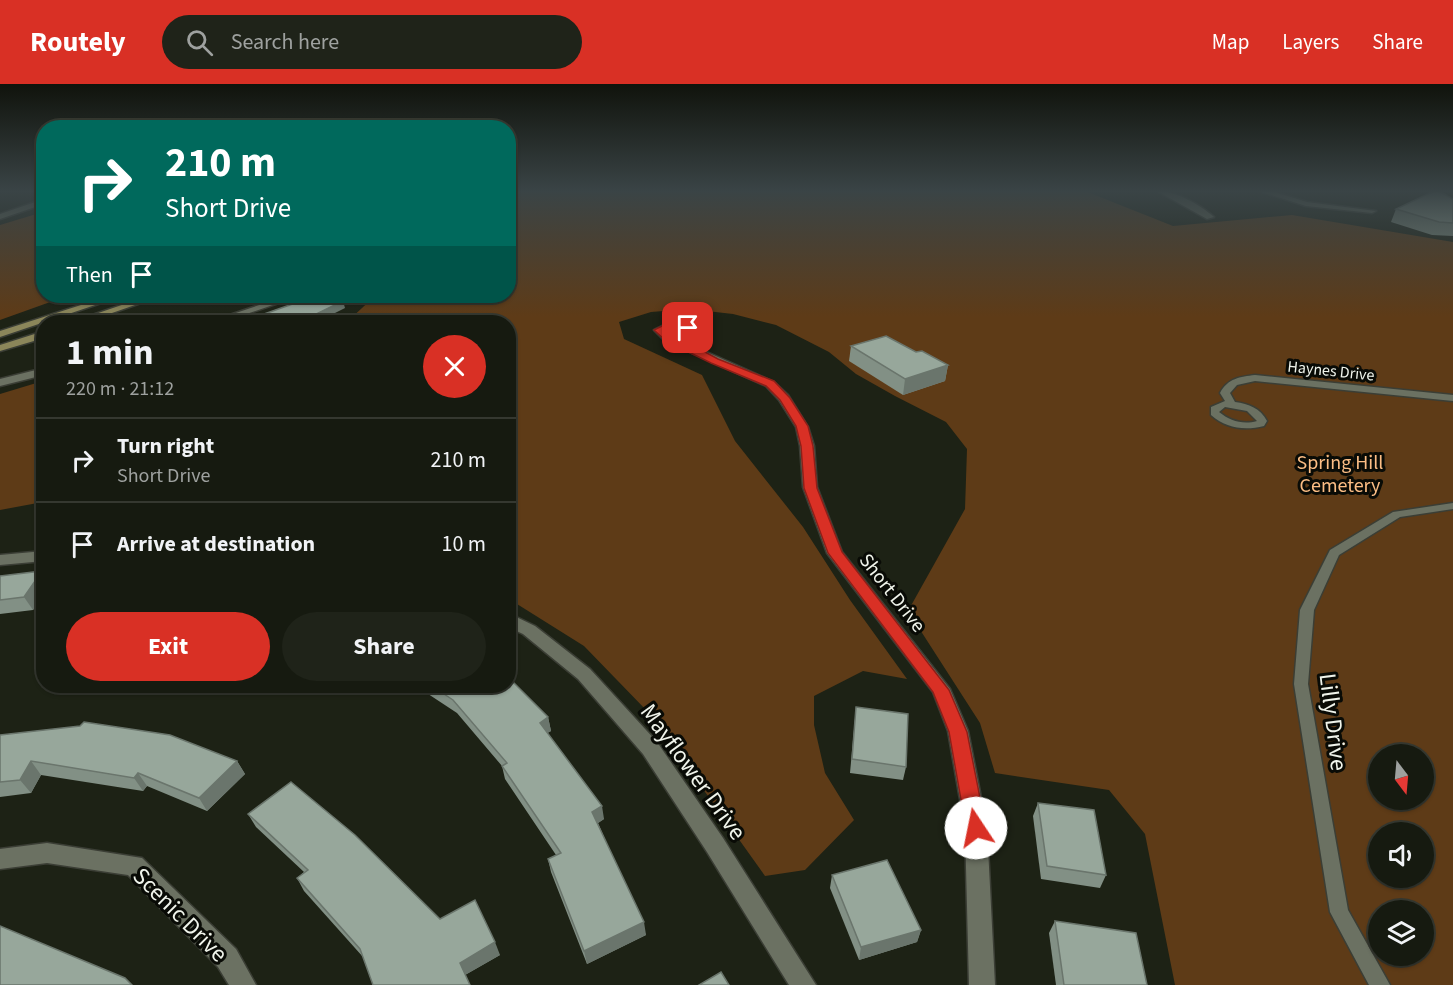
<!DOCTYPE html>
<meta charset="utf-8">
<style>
:root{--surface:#161a10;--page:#1f2319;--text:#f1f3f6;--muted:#9ea19f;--line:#353830;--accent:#d93025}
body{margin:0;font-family:"Source Sans 3",sans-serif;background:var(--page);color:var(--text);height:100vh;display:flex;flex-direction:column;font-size:22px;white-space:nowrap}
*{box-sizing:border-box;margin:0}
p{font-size:20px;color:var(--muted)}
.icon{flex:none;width:33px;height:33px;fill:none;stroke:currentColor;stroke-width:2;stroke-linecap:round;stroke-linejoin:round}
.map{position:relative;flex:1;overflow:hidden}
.panel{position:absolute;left:36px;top:231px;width:480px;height:378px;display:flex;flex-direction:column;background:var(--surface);border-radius:24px;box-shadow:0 2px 4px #0004,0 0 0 2px var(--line)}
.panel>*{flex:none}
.banner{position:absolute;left:36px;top:36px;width:480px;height:183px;border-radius:24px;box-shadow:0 2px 4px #0004,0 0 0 2px var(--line);background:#00695c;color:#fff;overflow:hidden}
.needle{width:39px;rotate:164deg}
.fabs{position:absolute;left:1368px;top:660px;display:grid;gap:12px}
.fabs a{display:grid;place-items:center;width:66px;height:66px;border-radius:50%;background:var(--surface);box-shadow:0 2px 4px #0004,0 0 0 2px var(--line);font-size:30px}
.pin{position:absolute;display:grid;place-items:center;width:51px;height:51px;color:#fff;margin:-26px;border-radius:12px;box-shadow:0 3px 9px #0006}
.me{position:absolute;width:66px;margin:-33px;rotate:349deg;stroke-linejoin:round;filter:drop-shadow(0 0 4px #0008)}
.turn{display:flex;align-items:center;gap:21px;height:126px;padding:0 30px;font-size:27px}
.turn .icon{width:78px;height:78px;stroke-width:2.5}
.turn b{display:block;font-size:42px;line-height:51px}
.then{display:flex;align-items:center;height:57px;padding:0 30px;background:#0003;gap:12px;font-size:22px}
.round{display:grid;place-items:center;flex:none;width:63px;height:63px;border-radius:32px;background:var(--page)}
.head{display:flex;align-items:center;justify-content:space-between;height:102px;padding:0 30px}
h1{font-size:36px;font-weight:700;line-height:45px}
.button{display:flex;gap:12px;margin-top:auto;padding:12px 30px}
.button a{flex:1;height:69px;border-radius:36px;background:var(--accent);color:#fff;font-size:24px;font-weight:700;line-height:69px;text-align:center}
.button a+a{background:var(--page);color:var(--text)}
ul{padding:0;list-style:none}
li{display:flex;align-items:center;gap:18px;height:84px;padding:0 30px;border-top:2px solid var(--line)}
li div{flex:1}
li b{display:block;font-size:22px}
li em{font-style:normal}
header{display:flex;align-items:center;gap:36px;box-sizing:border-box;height:84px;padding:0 30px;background:var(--accent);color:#fff}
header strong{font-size:28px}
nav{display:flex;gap:33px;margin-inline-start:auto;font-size:21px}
.search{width:420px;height:54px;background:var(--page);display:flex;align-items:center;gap:15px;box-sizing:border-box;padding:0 21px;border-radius:33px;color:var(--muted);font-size:22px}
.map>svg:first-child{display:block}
</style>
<header>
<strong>Routely</strong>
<div class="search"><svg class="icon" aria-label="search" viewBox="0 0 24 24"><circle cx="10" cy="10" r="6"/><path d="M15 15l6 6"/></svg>Search here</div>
<nav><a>Map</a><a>Layers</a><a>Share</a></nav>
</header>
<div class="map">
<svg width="1453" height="901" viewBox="0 0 1453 901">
<rect width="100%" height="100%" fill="#1d2215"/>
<!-- green -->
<g fill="#5e3b17" fill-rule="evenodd">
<path d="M509,107H1085L1173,142L1292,131L1453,158V901H1175L1145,750L1109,706L995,689L980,639L908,527L965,425L967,365L946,338L895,312L856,290L829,268L776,241L733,230L689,225L651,228L619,238L624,255L702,291L735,357L803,443L850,516L907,595L863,587L814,612V641L825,689L854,736L805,786L765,792L648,628L584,562L509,515L508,238H350L349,236L375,212H508ZM1378,670H1424V716H1378ZM1378,748H1424V794H1378ZM1378,826H1424V872H1378Z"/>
<polygon points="43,128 44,212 67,212 0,236 0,141"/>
<polygon points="43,297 43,418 0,426 0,310"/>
</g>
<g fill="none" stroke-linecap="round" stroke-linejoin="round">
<defs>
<g id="service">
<path d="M1255,291L1453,311V317L1255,297L1237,301L1230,309L1235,318C1249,320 1260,324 1267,337L1264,342C1244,347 1226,344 1211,331V323L1225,317L1220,309C1228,294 1240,293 1255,291ZM1225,323L1247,327L1257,337C1243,341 1230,337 1219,328Z"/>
<polygon points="1453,419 1453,425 1400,433 1339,471 1314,526 1308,600 1348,826 1390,901 1369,901 1330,828 1294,600 1300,526 1330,466 1393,428"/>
</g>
<g id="minor">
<path d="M1157,107C1176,107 1199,120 1214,133L1207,135Z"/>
<polygon points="1259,107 1271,107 1307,118 1376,127 1372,129 1306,122"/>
<polygon points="44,115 44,120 0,135 0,130"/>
<polygon points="286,212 299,212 223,238 209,238"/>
<polygon points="670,238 693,245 688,248 671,244 666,247 673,253 774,298 788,311 808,343 814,362 817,403 842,468 950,605 968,647 987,744 995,901 969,901 965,744 948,647 933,608 827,469 803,403 800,362 796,343 779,316 766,302 665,257 654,246"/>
<polygon points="44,284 44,291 0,302 0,295"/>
<polygon points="44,467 44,477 0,481 0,471"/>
<polygon points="508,529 535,542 590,585 657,658 723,754 816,901 789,901 707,768 643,670 578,595 523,550 508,543"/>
<polygon points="47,759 142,774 236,865 256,901 229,901 218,883 128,791 47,779 0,785 0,765"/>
</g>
<g id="secondary">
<polygon points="109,212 122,212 0,253 0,247"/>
<polygon points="148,212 161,212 86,238 72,238"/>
<polygon points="44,247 44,254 0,267 0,261"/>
</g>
</defs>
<!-- service casing -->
<use href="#service" stroke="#3b3e35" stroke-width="3"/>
<!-- minor casing -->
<use href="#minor" stroke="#3b3e35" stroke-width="3"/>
<!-- secondary casing -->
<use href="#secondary" stroke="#3b3e35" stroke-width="3"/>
<!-- service -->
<use href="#service" fill="#6b7162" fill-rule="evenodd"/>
<!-- minor -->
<use href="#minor" fill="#6b7162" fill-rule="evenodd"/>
<!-- secondary -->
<use href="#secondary" fill="#8b865a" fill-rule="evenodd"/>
</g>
<!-- wall -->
<g fill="#829085">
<polygon points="1453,115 1453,152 1432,151 1391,138 1396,125"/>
<polygon points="851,262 916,268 948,281 945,297 903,311 849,277"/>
<polygon points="42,487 44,489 44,511 33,526 0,530 0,492"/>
<polygon points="416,602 508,602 548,633 551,647 547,649 604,735 598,739 646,851 587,880 551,788 548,775 556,771 505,695 502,682 457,629"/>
<polygon points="856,623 906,683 903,696 850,689"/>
<polygon points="0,651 237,677 245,690 207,727 147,702 143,707 41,691 31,709 0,713"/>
<polygon points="1038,719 1106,791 1100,804 1041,795 1033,732"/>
<polygon points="248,730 440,835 500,871 465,891 363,873 304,807 297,794 304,788 256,743"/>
<polygon points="832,791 921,846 917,858 859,876 830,804"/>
<polygon points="1055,837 1147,901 1056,901 1049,849"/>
</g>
<!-- shaded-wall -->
<g fill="#6a756c">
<polygon points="343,217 345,224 317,238 300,238"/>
<polygon points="948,281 945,297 903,311 905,295"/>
<polygon points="42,487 44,489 44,511 33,526 24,513"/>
<polygon points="548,633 551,647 543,652 540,639"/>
<polygon points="31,677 41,691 31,709 20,696"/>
<polygon points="237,677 245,690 207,727 199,714"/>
<polygon points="138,689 147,702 143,707 134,694"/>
<polygon points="602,722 604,735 595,741 592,728"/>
<polygon points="644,838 646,851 587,880 584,867"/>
<polygon points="921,846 917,858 859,876 861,863"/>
<polygon points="495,858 500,871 465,891 460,879"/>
</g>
<!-- building -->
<g fill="#97a79b" stroke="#6a756c" stroke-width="1.5">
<polygon points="1434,107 1439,107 1453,115 1453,139 1439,138 1396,125"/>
<polygon points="315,212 340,212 343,217 300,238 258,238 250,235"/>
<polygon points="886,252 916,268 922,267 948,281 905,295 851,262"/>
<polygon points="42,487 24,513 0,516 0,492"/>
<polygon points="508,593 548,633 540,639 602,722 592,728 644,838 584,867 548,775 561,769 502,682 507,679 453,616 432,602 508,602"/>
<polygon points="856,623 908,630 906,683 852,675"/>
<polygon points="84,638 170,651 237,677 199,714 138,689 134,694 31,677 20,696 0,698 0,651 80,642"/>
<polygon points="291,698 355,751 440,835 475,816 495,858 460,879 470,901 373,901 360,865 297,794 308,786 248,730"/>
<polygon points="1038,719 1094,726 1106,791 1047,782"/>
<polygon points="887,776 921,846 861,863 832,791"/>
<polygon points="1055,837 1136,849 1147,901 1064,901"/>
<polygon points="0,842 125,894 132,901 0,901"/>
<polygon points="721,888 729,901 699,901"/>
</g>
<!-- sky -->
<linearGradient id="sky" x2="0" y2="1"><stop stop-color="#10130c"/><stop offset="0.46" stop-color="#3a4446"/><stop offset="1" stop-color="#3a4446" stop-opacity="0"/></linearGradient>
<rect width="1453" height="233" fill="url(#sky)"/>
<!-- route -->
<polygon fill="#d93025" stroke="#8d1f18" stroke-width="1.5" points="670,238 693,244 688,247 671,244 666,247 718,275 774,297 790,314 808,342 813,362 817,404 842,468 949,606 967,648 986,744 983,750 976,752 969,750 966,744 949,648 933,608 828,469 804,404 801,362 796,342 780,316 766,302 711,279 666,257 654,246"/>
<g text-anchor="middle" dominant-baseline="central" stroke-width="6" stroke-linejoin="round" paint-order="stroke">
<!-- far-street labels -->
<g font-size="16" fill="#f0f4eb" stroke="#090b06">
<text transform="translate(1331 287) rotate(6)">Haynes Drive</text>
</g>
<!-- park labels -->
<g font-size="20" fill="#fcbe85" stroke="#090b06">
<text x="1340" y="379">Spring Hill<tspan x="1340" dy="23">Cemetery</tspan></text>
</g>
<!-- street labels -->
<g font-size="20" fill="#f0f4eb" stroke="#090b06">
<text transform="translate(892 509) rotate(52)">Short Drive</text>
</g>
<!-- near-street labels -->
<g font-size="24" fill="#f0f4eb" stroke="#090b06">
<text transform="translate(1333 638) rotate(83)">Lilly Drive</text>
<text transform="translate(693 688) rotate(54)">Mayflower Drive</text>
<text transform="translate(180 831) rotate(45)">Scenic Drive</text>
</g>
</g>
</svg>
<div class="fabs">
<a><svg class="needle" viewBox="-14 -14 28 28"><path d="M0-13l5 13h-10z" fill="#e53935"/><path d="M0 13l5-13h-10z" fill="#9ea19f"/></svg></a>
<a><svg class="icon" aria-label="sound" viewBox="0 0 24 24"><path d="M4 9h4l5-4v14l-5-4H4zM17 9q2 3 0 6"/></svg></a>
<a><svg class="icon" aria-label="layers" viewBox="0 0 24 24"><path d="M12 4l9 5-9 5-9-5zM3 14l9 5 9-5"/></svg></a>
</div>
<div class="pin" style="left:688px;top:244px;background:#d93025"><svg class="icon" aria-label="arrive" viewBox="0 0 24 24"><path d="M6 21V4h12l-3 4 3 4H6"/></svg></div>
<svg class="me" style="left:976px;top:744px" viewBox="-20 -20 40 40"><circle r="19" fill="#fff"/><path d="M0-13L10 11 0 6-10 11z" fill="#d93025"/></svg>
<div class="banner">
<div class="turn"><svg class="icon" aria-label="right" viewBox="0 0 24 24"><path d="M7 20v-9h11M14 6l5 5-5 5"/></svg><div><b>210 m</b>Short Drive</div></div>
<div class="then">Then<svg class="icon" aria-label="arrive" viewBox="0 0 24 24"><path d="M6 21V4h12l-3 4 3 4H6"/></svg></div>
</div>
<section class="panel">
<div class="head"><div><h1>1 min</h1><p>220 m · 21:12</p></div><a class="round" style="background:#d93025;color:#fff"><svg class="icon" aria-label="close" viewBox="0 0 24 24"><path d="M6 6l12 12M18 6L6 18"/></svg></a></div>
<ul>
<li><svg class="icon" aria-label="right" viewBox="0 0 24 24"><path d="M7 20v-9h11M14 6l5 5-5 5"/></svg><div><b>Turn right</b><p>Short Drive</p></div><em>210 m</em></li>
<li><svg class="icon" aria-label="arrive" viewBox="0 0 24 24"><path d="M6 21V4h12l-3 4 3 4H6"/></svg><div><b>Arrive at destination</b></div><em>10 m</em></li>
</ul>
<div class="button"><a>Exit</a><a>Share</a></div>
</section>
</div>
